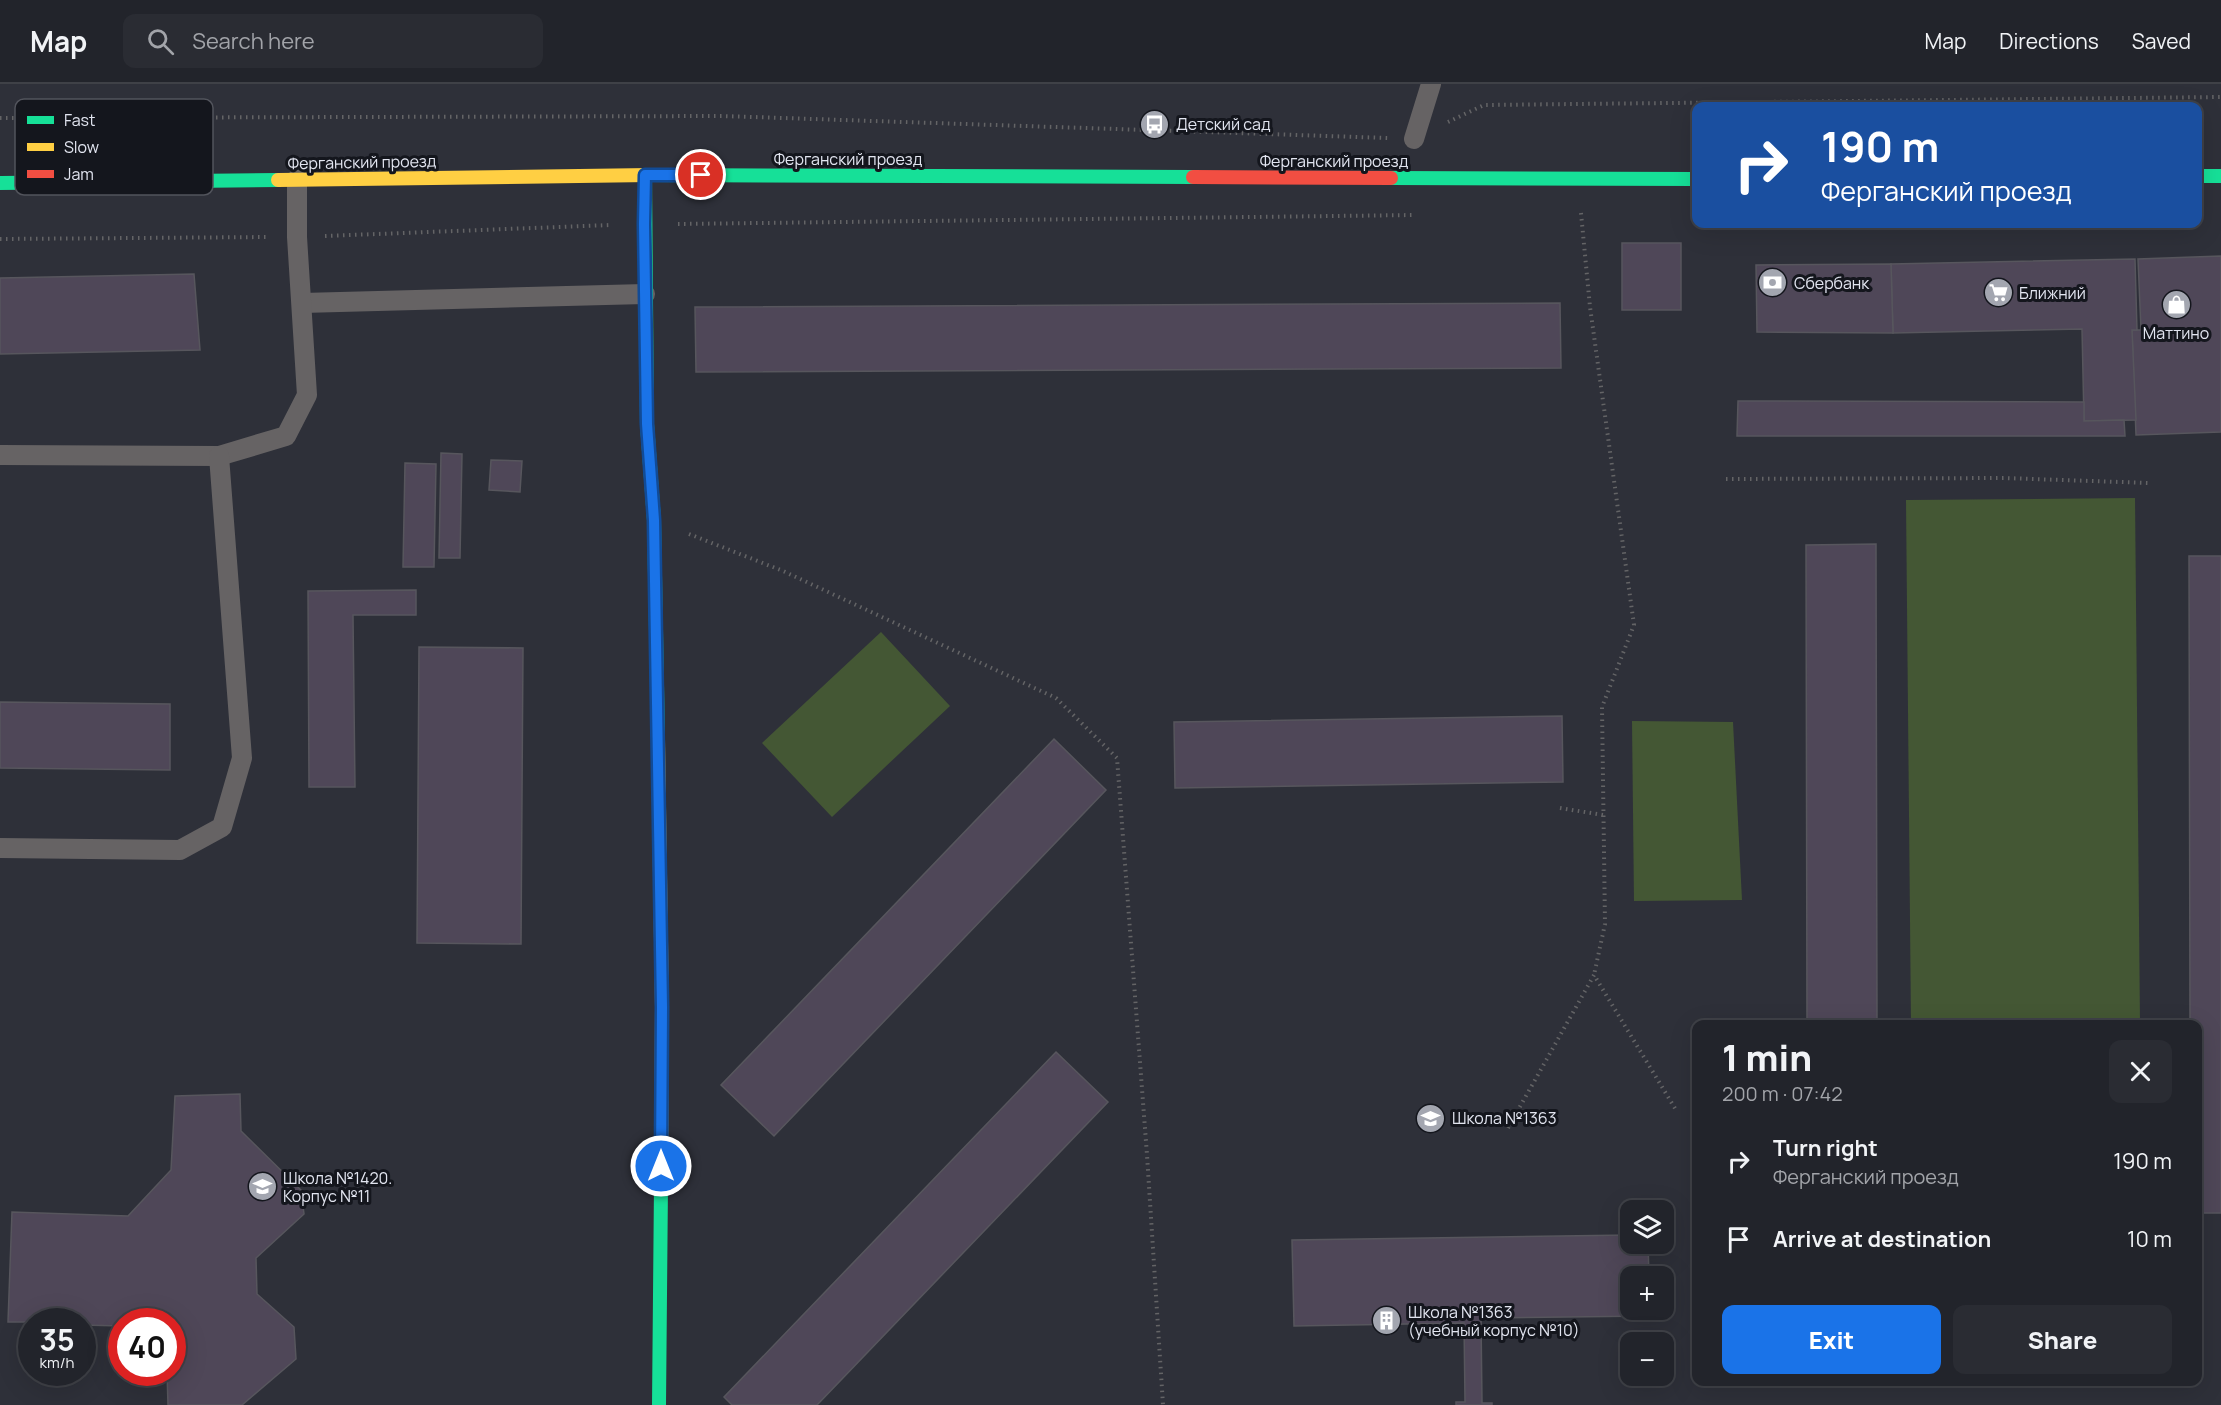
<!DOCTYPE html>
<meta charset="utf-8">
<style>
:root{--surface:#22242b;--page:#2a2c33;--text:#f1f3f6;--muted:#a2a4a9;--line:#3f4147;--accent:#1a73e8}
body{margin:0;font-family:Manrope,sans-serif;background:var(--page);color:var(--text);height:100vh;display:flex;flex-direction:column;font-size:22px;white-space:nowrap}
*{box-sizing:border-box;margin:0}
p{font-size:20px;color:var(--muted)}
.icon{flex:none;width:33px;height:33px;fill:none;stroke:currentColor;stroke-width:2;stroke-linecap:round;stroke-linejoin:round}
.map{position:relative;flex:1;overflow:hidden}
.side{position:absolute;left:1692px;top:936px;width:510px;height:366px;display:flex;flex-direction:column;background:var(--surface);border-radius:12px;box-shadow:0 6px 24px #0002,0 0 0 2px var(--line)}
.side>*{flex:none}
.banner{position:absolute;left:1692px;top:18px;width:510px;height:126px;border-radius:12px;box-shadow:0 6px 24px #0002,0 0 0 2px var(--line);background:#1a4fa0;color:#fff;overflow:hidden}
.fabs{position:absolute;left:1620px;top:1116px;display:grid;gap:12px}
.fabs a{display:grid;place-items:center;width:54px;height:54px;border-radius:12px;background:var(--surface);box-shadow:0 6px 24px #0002,0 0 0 2px var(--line);font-size:30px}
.speed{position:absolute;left:18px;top:1224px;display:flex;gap:12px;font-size:30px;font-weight:700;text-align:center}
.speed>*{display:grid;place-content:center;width:78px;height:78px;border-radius:50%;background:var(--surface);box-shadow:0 6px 24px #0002,0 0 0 2px var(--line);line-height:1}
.speed small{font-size:15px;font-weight:400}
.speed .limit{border:9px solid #d22;background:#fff;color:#111}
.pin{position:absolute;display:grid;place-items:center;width:51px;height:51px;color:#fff;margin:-26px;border:3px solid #fff;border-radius:50%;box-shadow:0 2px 6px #0007}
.me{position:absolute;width:66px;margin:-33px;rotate:0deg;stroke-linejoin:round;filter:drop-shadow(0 0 4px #0008)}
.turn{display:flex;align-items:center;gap:21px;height:126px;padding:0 30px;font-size:27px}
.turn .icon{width:78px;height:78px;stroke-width:2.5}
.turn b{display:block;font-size:42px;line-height:51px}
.round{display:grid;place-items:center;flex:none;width:63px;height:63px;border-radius:12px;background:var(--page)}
.overview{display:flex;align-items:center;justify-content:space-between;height:102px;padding:0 30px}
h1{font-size:36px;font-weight:800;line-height:45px}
.cta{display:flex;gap:12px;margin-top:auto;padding:12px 30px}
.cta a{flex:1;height:69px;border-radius:12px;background:var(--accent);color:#fff;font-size:24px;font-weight:800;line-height:69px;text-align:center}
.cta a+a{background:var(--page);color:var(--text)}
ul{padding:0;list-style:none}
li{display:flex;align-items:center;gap:18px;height:78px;padding:0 30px}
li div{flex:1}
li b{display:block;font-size:22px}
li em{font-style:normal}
header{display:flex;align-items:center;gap:36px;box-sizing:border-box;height:84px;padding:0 30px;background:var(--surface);border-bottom:2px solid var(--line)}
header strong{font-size:28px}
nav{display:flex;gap:33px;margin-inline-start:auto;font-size:21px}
.search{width:420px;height:54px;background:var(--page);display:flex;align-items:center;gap:15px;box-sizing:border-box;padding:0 21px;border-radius:12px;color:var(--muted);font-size:22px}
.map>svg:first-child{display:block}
</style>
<header>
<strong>Map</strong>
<div class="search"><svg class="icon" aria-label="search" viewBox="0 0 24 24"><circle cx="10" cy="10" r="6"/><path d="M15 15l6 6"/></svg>Search here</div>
<nav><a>Map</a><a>Directions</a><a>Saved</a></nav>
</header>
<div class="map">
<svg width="2221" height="1321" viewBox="0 0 2221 1321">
<rect width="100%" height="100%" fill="#2e3039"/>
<!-- green -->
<g fill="#445734">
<polygon points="2135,414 2140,940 1911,940 1906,416"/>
<polygon points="881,548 950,622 832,733 762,659"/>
<polygon points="1632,637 1733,638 1742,816 1634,817"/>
</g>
<!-- building -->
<g fill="#4f4758" stroke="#57565d" stroke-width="1.5">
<rect x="1622" y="159" width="59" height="67"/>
<polygon points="2221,172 2221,348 2136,351 2132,246 2141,246 2138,175"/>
<polygon points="2135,175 2137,246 2132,246 2136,336 2084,337 2082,245 1893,249 1891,180"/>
<polygon points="1891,180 1893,249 1757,248 1756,181"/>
<polygon points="194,190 200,266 0,270 0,194"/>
<polygon points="1560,219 1561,284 696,288 695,223"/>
<polygon points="1738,317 2084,318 2084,337 2124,336 2125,352 1737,352"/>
<polygon points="441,369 462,370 460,474 439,474"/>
<polygon points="491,376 522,377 520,408 489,406"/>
<polygon points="405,379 436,380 434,483 403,483"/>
<polygon points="1876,460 1877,940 1807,940 1806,461"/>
<polygon points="2189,472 2221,472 2221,1129 2198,1129 2198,940 2190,940"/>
<polygon points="416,506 416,531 353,531 355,703 309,703 308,507"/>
<polygon points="419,563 523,564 521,860 417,859"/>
<polygon points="0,618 170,620 170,686 0,684"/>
<polygon points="1562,632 1563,698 1175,704 1174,638"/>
<polygon points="1054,655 1106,706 774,1052 721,1001"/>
<polygon points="1056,968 1108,1018 817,1321 732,1321 724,1313"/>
<polygon points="240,1010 241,1047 301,1106 304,1130 256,1174 257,1210 294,1243 296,1275 242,1321 168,1321 167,1288 172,1288 172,1238 122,1238 122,1242 82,1241 82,1238 8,1238 12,1128 128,1132 171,1086 175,1012"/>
<polygon points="1630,1151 1630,1160 1648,1160 1649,1192 1630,1192 1630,1226 1649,1226 1649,1232 1481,1234 1482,1319 1492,1319 1492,1321 1456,1321 1456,1318 1465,1318 1464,1239 1294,1242 1292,1156"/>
</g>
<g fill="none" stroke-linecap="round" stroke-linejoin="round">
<!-- path -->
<g stroke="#646466" stroke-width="4" stroke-dasharray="1.5 4.5" stroke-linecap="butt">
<polyline points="0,34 722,32 1388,54"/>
<polyline points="1448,38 1484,21 2221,13"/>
<polyline points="1581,129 1590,223 1634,541 1602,623 1605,840 1594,891"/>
<polyline points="678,140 1415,131"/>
<polyline points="325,152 611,141"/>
<polyline points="0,155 269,153"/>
<polyline points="1726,395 2004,394 2149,399"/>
<polyline points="689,450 783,487 1056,614 1117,674 1147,1071 1163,1321"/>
<polyline points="1560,724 1603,731"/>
<polyline points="1508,1044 1594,891 1676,1026"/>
</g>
<!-- lane -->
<g stroke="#666364" stroke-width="20">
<polyline points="1414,55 1431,0"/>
<polyline points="302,219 645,210"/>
<polyline points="0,371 219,372 286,352 307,311 297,153 297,95"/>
<polyline points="0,764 180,766 222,743 242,674 219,372"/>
</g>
<!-- fast -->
<g stroke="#16e098" stroke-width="14">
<polyline points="645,91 647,340 654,436 658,655"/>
<polyline points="650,91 1193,93"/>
<polyline points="2198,92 2221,92"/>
<polyline points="1391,94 1696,95"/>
<polyline points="0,99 278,96"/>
<polyline points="659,1321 661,1100"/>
</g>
<!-- slow -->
<g stroke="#ffcf43" stroke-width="14">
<polyline points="278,96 650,91"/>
<polyline points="658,655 662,923 661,1100"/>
</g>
<!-- jam -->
<polyline stroke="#f24e42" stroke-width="14" points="1193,93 1391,94"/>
</g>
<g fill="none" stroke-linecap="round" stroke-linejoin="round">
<defs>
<polyline id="route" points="661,1082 662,923 654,436 647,340 644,140 645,91 701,91"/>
</defs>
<!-- route casing -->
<use href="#route" stroke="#114b97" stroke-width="15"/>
<!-- route -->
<use href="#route" stroke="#1a73e8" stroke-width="10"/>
</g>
<!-- icons -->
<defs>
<symbol id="bus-disc" viewBox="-11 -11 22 22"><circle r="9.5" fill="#a3a6b0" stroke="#14161d"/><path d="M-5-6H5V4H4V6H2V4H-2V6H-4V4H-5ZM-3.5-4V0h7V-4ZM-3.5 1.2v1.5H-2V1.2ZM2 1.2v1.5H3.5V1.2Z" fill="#fff"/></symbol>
<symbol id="bank-disc" viewBox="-11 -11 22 22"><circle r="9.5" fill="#a3a6b0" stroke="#14161d"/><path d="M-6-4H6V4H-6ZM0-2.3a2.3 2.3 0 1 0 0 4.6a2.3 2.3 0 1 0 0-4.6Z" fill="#fff"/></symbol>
<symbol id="supermarket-disc" viewBox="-11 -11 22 22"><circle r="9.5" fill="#a3a6b0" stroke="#14161d"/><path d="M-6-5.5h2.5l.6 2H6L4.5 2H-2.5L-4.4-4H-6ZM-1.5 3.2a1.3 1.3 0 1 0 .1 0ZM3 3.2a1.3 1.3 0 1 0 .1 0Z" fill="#fff"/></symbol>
<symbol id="shop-disc" viewBox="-11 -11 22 22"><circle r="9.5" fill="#a3a6b0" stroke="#14161d"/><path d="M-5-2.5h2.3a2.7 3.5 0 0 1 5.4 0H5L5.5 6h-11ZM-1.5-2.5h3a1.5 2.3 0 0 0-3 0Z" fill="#fff"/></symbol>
<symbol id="school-disc" viewBox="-11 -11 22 22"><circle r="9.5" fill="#a3a6b0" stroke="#14161d"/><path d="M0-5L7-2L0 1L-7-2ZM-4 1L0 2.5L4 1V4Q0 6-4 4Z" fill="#fff"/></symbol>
<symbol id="building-disc" viewBox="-11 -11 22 22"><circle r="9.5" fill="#a3a6b0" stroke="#14161d"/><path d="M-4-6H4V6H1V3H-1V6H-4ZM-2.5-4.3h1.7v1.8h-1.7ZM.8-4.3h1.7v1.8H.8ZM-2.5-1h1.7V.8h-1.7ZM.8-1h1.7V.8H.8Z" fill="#fff"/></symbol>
</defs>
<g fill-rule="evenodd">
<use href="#bus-disc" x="1138" y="24" width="33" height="33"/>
<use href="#bank-disc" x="1756" y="182" width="33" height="33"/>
<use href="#supermarket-disc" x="1982" y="192" width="33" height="33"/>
<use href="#shop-disc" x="2160" y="204" width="33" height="33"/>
<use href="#school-disc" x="1414" y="1018" width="33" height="33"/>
<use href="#school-disc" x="246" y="1086" width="33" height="33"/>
<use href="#building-disc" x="1370" y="1220" width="33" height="33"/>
</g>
<g text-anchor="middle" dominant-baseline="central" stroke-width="6" stroke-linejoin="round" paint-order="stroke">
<!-- poi labels -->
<g font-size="16" fill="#e2e5f0" stroke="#14161d" text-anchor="start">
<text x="1176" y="40">Детский сад</text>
<text x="1794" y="199">Сбербанк</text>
<text x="2019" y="209">Ближний</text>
<text x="2176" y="249" text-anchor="middle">Маттино</text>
<text x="1452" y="1034">Школа №1363</text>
<text x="283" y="1094">Школа №1420.<tspan x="283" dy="18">Корпус №11</tspan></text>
<text x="1408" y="1228">Школа №1363<tspan x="1408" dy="18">(учебный корпус №10)</tspan></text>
</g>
<!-- street labels -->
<g font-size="16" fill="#e2e5f0" stroke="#14161d">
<text x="848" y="75">Ферганский проезд</text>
<text x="1334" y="77">Ферганский проезд</text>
<text transform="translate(362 78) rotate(-1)">Ферганский проезд</text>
</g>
</g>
<!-- legend -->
<rect x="15" y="15" width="198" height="96" rx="9" fill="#14161d" stroke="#52545c" stroke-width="1.5"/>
<rect x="27" y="32" width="27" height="8" fill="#16e098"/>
<rect x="27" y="59" width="27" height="8" fill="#ffcf43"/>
<rect x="27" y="86" width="27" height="8" fill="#f24e42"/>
<g font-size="16" fill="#e2e5f0">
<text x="64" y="42">Fast</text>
<text x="64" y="69">Slow</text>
<text x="64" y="96">Jam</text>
</g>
</svg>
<div class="fabs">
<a><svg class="icon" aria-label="layers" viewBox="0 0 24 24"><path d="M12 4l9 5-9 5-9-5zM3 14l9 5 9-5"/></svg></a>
<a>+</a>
<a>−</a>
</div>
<div class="speed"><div>35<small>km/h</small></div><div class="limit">40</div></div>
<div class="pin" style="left:701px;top:91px;background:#d93025"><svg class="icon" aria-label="arrive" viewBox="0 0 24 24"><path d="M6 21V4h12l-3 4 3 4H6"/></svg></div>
<svg class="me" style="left:661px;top:1082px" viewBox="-20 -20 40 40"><circle r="17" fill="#1a73e8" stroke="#fff" stroke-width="3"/><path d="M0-11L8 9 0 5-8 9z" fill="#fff"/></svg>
<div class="banner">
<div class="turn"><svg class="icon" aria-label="right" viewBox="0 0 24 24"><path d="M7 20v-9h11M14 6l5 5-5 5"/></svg><div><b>190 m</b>Ферганский проезд</div></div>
</div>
<section class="side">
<div class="overview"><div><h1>1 min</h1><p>200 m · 07:42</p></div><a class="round"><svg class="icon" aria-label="close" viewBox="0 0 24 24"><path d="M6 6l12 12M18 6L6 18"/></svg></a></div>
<ul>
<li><svg class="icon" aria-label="right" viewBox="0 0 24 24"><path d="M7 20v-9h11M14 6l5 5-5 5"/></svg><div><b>Turn right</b><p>Ферганский проезд</p></div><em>190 m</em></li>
<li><svg class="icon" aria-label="arrive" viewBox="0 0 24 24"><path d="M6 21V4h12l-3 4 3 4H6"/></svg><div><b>Arrive at destination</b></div><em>10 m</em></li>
</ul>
<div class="cta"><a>Exit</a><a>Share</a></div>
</section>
</div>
